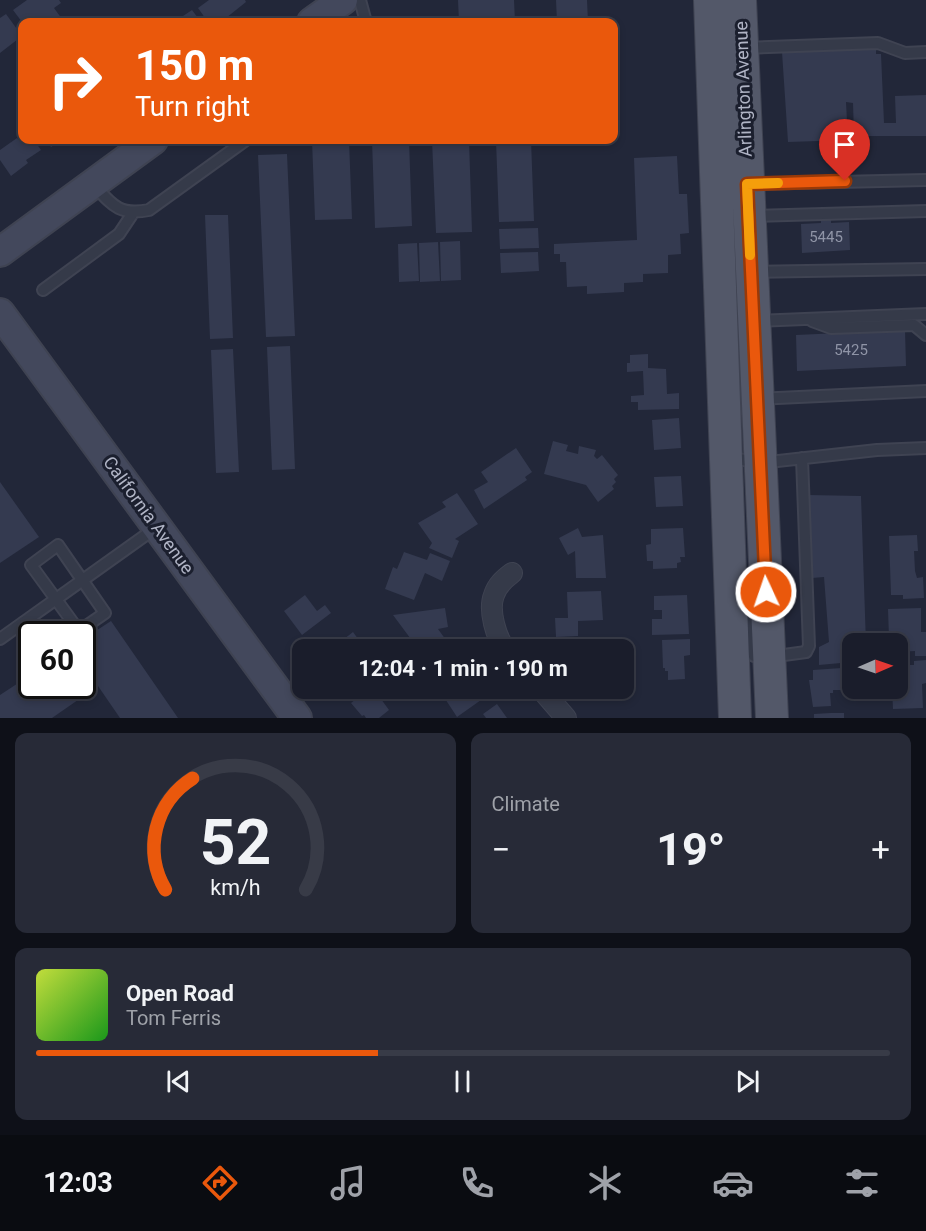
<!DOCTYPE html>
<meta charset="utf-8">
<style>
body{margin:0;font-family:Roboto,sans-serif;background:#272a37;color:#f1f3f6;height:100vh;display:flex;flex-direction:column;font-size:22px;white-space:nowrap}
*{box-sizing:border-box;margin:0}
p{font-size:20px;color:#9fa2a9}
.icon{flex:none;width:33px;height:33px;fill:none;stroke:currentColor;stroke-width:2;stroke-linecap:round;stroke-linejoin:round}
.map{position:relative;height:718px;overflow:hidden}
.sheet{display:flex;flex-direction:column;gap:15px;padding:15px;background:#0e1018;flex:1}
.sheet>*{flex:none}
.top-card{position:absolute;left:18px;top:18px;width:600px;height:126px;border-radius:12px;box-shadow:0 3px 9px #0003,0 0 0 2px #383b47;background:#ea580c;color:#fff;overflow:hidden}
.needle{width:39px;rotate:88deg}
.buttons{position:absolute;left:842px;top:633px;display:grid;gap:12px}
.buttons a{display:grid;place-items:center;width:66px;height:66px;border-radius:12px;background:#1a1d2b;box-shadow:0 3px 9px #0003,0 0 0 2px #383b47;font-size:30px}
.speed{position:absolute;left:18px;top:621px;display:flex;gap:12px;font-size:30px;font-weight:700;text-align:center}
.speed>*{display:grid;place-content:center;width:78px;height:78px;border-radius:50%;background:#1a1d2b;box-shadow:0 3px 9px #0003,0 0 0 2px #383b47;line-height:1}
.speed .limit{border:3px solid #111;border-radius:9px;background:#fff;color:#111}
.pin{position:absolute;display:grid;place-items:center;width:51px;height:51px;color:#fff;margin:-62px -26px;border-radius:50% 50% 50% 0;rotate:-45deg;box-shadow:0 0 6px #0007}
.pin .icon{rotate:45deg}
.me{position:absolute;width:66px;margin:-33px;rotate:357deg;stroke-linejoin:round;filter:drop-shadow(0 0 4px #0008)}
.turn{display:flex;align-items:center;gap:21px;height:126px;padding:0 18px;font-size:27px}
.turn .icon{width:78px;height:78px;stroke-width:2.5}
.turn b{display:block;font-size:42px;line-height:51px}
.big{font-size:45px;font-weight:700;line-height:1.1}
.sheet .widget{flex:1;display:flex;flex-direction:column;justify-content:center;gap:9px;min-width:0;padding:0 21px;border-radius:12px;background:#272a37}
.sheet .dial{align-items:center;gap:0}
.dial svg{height:156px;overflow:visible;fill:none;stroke:#383b47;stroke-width:7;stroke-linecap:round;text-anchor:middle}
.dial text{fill:#f1f3f6;stroke:none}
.song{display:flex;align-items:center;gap:18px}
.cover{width:72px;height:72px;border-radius:9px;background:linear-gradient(135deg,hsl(70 70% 55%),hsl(120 70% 35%))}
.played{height:6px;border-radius:3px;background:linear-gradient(90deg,#ea580c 40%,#383b47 40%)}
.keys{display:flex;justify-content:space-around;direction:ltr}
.heat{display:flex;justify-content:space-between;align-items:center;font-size:33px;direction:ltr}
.sheet .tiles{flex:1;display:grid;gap:15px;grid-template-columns:1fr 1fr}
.widget:last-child{grid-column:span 2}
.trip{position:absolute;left:292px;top:639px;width:342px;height:60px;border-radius:12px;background:#1a1d2b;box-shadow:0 3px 9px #0003,0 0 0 2px #383b47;font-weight:700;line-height:60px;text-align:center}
.tab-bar{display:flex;height:96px;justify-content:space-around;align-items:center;background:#0a0c11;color:#9fa2a9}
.tab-bar .icon{width:42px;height:42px}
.tab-bar .current{color:#ea580c}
.tab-bar b{font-size:27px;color:#f1f3f6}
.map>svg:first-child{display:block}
.building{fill:#343a50}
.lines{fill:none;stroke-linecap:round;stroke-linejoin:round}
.lane-casing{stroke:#3f4352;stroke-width:14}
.street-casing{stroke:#3f4352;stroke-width:22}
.secondary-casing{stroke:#3f4352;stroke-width:32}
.primary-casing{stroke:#3f4352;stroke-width:34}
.lane{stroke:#353a49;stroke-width:10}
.street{stroke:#353a49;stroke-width:20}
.secondary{stroke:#43485c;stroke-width:28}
.primary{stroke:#535869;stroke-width:32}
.route-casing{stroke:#983908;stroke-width:15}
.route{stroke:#ea580c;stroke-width:10}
.slow{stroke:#f59e0b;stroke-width:10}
.labels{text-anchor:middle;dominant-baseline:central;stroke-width:6;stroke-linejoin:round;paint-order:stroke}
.number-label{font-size:15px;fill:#8f94a6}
.street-label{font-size:18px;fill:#b0b4c5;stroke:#1b1f2e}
</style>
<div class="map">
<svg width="926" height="718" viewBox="0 0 926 718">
<rect width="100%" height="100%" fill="#222739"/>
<path class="building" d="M27,0H59L61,3L54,8L62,19L57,22H48L42,17L36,22L34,19L29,22H22L13,10Z
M209,0H245L246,2L221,22H208L198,8Z
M458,0H514L515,22H459Z
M556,0H587L588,22H557Z
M192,10L201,22H174Z
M6,14L22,36L0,53V18Z
M876,49V54H881L884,123H896L895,96L926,95V136H854L853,103L846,102L848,140L788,142L782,52Z
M17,138L21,142L24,140H34L41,150L26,160L28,163L11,176L0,160V150Z
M46,140H62L51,147Z
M312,140H349L352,219L315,220Z
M372,140H409L412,226L375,228Z
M432,140H469L472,232L436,233Z
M496,140H531L534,221L499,222Z
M287,154L295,336L266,337L258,155Z
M677,156L679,194H687L689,233L680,234L681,254L668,255V273L643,274V282L624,283V292L587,294V286L567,287L566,262H560V254H554V244L637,240L634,158Z
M205,215H228L233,338L210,339Z
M831,218V223L849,222L850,250L802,253L801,224L821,223V219Z
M538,228L539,248L500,249L499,229Z
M460,241L461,280L441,281L440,242Z
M438,242L440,281L420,282L419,243Z
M417,243L419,281L399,282L398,244Z
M538,252L539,271L501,273L500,253Z
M905,330L906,366L797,371L796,335Z
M290,346L295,469L272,470L267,347Z
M233,349L239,472L216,473L211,350Z
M648,354V368L666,369L667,394L679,393V409L638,410V402H631V396L644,395L643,371L627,372V363H630V355Z
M679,418L681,448L654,450L652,420Z
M553,441L568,445L566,451L578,454L579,446L596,450L594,456L597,459L602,455L618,475L614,479L616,482L612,486L614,489L598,502L586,485L544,474Z
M516,448L532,472L525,477L527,480L484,509L474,490L488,482L481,472Z
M681,476L683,506L656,507L654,477Z
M0,482L39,537L0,563Z
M457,493L478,524L455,539L459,541L452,558L429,548L432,543L418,523L446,507L442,502Z
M808,495L861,496L866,644H852V662L819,665V647L829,642L824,577L812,578Z
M578,528L582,537L603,535L606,578H576L575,551L568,555L559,538Z
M683,528L685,557H680L681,562L677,563V568L653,569V561H647L646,545L651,544V529Z
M917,535L918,551H914L915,571L917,578L923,577L924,598L903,599V595H891L889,536Z
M404,552L427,560L430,553L450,561L442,581L425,573L414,600L385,589L393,567L397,569Z
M601,591L603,620L578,621V636L556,637L555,618H568L567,592Z
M305,595L317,611L325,605L331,613L302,635L284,611Z
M687,595L689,634L652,635V619H662V610H654V596Z
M445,608L448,627L438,629L451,647L447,650H419L393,615Z
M921,608V632H926V656H915V651L897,652V644H887V638H889L888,609Z
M111,621L178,718H120L98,686L52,718H0V695L32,674V686H82V640Z
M353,632L364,647L360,650H330Z
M690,639V655L684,656L685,679L668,680V671H665V668H663L662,640Z
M926,660V683L922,684L923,708L893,709L892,688H897V665H914V661Z
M842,668L843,690H833V693H830L831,706L813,707L809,680H813V670Z
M370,688H373L389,710L379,718H366L364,715L362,716L351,703Z
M438,688H473L481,700L457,717Z
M497,704L507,718H486L483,714Z
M831,713H844V718H814V714Z"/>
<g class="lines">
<g class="lane-casing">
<path id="lane" d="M360,0L366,22
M745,48L878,43L905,53L926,52
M93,184C112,205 119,216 149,210L246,140
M751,184L926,180
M752,216L926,211
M754,272L926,269
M43,290L119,234L133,213
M755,321L926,314
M812,321L831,328L914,325L926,335
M759,399L926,391
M728,457L759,463L877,450L926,448
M58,545L105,613L79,631L31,565Z
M744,586L749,614L750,644L754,656L769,657L806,652L809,646L802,458
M0,639L157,527"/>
</g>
<g class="street-casing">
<path id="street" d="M506,650C496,638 488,610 494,595C497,585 504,579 512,573
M540,688L566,718"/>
</g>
<g class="secondary-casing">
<path id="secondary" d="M312,22L343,0
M0,252L153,140
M0,313L297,718"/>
</g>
<g class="primary-casing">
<path id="primary" d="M710,0L735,718
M740,0L772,718"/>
</g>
<use href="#lane" class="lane"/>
<use href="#street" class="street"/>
<use href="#secondary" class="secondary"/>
<use href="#primary" class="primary"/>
</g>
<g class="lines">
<g class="route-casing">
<path id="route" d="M766,592L747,184L845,181"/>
</g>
<use href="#route" class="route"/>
<path class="slow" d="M750,255L747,184L778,183"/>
</g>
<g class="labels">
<g class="number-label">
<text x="826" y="237">5445</text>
<text x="851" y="350">5425</text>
</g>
<g class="street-label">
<text transform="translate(743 89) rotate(-92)">Arlington Avenue</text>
<text transform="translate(149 515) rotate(54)">California Avenue</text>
</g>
</g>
</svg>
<div class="buttons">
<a><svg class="needle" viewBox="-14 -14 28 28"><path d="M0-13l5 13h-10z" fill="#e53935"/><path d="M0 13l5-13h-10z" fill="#9fa2a9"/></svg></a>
</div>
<div class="speed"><div class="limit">60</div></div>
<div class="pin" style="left:845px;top:181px;background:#d93025"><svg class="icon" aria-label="arrive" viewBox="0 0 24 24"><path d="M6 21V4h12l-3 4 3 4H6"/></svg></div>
<svg class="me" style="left:766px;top:592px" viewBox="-20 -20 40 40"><circle r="17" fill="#ea580c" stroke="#fff" stroke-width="3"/><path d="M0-11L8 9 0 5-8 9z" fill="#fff"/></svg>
<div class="trip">12:04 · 1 min · 190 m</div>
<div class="top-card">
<div class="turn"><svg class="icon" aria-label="right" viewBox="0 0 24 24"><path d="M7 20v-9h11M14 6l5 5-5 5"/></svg><div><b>150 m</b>Turn right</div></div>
</div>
</div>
<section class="sheet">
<div class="tiles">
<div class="widget dial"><svg viewBox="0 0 100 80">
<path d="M14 69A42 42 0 1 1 86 69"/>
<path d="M14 69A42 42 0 0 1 28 12" stroke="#ea580c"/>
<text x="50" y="56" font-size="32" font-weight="700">52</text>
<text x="50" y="72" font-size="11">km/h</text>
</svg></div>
<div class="widget"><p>Climate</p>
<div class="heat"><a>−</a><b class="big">19°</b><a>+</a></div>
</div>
<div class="widget">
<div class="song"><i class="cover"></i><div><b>Open Road</b><p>Tom Ferris</p></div></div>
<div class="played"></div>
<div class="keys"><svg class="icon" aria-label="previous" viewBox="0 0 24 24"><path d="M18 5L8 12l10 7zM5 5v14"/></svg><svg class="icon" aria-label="pause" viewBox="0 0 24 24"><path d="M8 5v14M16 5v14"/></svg><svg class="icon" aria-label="next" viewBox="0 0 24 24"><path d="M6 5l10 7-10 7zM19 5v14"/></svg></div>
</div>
</div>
</section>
<nav class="tab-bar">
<b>12:03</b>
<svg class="icon current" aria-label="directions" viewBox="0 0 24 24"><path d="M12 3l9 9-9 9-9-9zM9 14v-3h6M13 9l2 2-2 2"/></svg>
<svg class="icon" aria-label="music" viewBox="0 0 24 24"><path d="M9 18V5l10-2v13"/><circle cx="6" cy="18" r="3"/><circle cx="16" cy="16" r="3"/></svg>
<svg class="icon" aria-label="phone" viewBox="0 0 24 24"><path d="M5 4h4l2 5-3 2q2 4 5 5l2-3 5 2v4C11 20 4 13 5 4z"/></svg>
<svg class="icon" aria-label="climate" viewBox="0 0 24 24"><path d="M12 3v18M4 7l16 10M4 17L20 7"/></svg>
<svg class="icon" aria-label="car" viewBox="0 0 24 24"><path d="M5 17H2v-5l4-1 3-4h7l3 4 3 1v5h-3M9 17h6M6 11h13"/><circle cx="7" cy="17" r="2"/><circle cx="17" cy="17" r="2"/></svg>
<svg class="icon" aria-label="filters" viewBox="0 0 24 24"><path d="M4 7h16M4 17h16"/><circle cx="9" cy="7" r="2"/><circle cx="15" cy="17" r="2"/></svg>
</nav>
